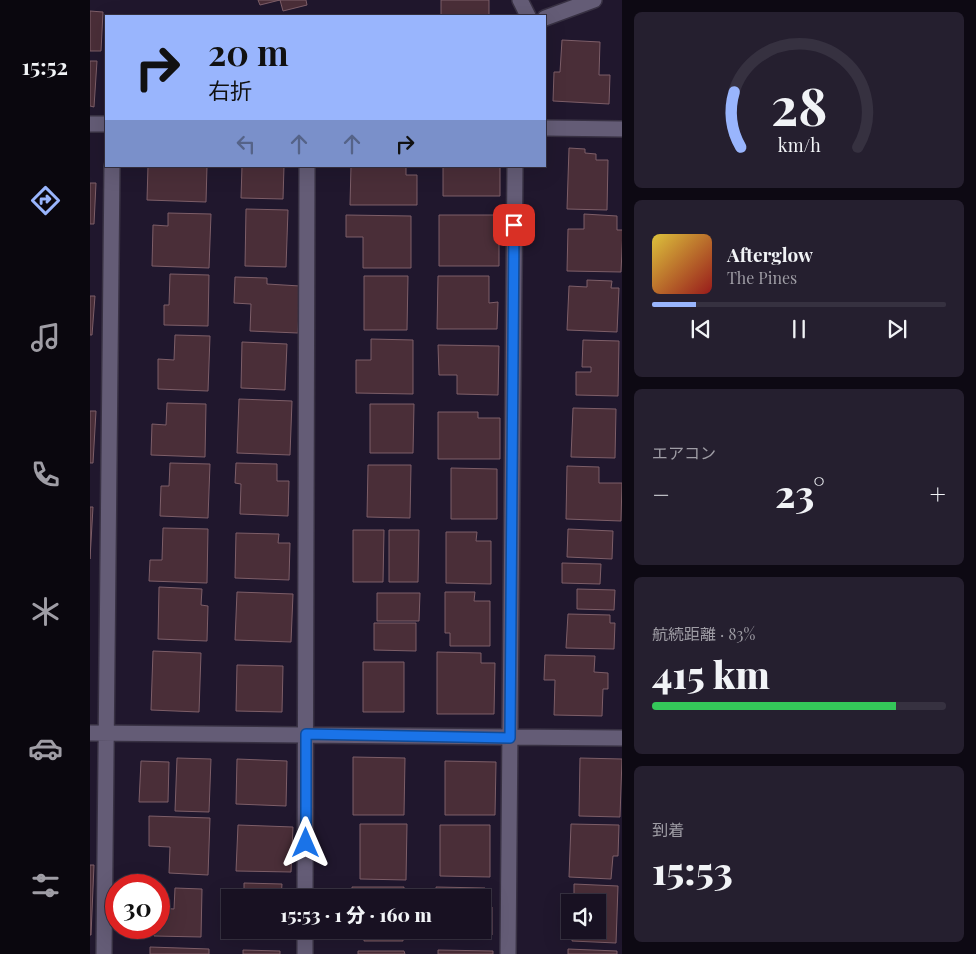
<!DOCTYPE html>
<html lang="ja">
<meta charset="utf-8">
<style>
body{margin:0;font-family:"Playfair Display","Noto Sans JP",serif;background:#251f2f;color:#f1f3f6;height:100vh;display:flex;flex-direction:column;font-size:19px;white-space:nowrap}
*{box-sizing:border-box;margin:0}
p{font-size:16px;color:#9f9da5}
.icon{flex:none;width:28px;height:28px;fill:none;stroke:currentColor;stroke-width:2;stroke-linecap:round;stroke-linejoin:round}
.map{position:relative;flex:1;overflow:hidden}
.drawer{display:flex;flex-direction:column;gap:12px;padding:12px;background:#0d0913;width:354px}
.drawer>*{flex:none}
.top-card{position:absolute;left:15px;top:15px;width:441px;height:152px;border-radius:0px;box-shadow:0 5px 20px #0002,0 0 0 1px #363140;background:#99b5fd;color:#111;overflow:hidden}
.buttons{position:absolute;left:471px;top:894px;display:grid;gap:10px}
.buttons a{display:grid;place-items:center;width:45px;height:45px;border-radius:0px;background:#181122;box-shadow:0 5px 20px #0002,0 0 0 1px #363140;font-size:25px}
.speed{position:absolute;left:15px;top:874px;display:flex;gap:10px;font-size:25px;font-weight:700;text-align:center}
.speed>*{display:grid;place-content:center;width:65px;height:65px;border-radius:50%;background:#181122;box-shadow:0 5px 20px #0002,0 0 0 1px #363140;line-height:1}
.speed .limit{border:8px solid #d22;background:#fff;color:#111}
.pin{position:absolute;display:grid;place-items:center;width:42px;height:42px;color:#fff;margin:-21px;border-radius:10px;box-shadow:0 2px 8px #0006}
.me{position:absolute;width:55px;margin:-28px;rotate:0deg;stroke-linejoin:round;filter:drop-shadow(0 0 4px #0008)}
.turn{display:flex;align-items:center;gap:18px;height:105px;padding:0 20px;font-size:22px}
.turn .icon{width:65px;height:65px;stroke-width:2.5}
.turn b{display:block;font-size:35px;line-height:42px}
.lanes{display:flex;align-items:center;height:48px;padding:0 20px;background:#0003;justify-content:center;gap:25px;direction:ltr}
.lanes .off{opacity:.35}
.big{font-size:38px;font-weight:800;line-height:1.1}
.drawer .card{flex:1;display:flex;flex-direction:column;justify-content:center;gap:8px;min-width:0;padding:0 18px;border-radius:8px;background:#251f2f}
.drawer .dial{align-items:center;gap:0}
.dial svg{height:130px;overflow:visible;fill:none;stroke:#363140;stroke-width:7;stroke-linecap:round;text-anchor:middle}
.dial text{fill:#f1f3f6;stroke:none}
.song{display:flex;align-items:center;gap:15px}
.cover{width:60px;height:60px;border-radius:8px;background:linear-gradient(135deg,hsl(50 70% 55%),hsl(0 70% 35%))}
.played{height:5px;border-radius:2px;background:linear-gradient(90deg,#99b5fd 15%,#363140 15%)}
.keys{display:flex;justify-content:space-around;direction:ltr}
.heat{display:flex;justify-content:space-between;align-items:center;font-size:28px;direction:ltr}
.charge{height:8px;border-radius:4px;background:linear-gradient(90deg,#34c759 83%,#363140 0)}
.trip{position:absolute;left:131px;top:889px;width:270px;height:50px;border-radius:0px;background:#181122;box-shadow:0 5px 20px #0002,0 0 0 1px #363140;font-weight:800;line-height:50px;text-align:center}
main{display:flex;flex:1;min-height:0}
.dock{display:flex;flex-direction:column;width:90px;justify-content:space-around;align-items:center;background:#0a070e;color:#9f9da5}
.dock .icon{width:35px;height:35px}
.dock .current{color:#99b5fd}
.dock b{font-size:22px;color:#f1f3f6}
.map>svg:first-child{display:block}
.building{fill:#4a2e38;stroke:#7d5e68}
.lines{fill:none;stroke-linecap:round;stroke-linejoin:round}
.minor-casing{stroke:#383143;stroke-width:18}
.minor{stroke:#645c76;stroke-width:15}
.route-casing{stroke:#114b97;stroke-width:12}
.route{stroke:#1a73e8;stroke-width:9}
</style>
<main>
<nav class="dock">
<b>15:52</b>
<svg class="icon current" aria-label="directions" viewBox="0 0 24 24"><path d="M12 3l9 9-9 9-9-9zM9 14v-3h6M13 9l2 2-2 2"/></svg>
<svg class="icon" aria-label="music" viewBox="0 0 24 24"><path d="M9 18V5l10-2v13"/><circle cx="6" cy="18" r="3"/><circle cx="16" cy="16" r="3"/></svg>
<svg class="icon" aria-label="phone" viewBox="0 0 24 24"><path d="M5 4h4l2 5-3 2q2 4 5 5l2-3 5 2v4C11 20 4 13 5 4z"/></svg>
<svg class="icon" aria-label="climate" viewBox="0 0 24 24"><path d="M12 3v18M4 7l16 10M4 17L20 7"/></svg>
<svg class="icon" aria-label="car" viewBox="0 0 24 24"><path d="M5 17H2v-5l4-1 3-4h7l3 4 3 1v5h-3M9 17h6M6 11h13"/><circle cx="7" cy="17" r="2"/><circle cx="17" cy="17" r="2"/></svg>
<svg class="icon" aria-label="filters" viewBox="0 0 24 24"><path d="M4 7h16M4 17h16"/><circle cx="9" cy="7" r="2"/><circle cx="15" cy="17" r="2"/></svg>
</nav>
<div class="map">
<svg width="533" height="954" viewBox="0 0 533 954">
<rect width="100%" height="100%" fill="#20172d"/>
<path class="building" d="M168,0H216L217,5L193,11L190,0L170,5Z
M351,0H399V16H351Z
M0,11L13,12L11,51H0Z
M472,40L510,42L509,75H520L519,104L463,101L464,72H470Z
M0,61H7L4,107L0,106Z
M479,148L495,149V153L506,154V160H518L517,210L477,209Z
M58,166H117L116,202L57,200Z
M152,166H194L193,199L151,198Z
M261,166H316V175H327V205H260Z
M353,166H410V196H353Z
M0,183H6L4,224H0Z
M156,209L198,210L196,267L155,266Z
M78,213L121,214L119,268L62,266L63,225L78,226Z
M494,214L527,216V230H533L531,272L477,271L478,229H494Z
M256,215L321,216V268H273V237H256Z
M349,215H409V266H349Z
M80,274L119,275L118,326L74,325V305H79Z
M274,276H318L317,330H274Z
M348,276H399V303L408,302L407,329H347Z
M145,277L177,278V284L210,286L208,333L160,331L161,304L144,303Z
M497,280L522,281L521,288H529L527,332L477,330L479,286L497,287Z
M0,296H5L2,335H0Z
M85,335L120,336L118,391L68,389V359L84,360Z
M281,339L323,340V394L266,393V360H281Z
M493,340L529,341L528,396L486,395V372H501V367H492Z
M152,342L197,344L195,390L151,388Z
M348,345L409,346L408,395L367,394V375H349Z
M149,399L202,401L200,455L147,453Z
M77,403L116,404L115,457L61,455L62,424L76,425Z
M280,404H324L323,453H280Z
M483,408L526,409L525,458L481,457Z
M0,411H6L3,463H0Z
M348,412H388V418H410V459H348Z
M80,463L120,464L118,518L70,516L71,486H79Z
M146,463L187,464V481H199L198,516L150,514L151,484L145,483Z
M278,465H321L320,518L277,517Z
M477,466L509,467V483H532L531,521L476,519Z
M361,468L407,469V519H361Z
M0,507H3L0,559Z
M73,528L118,529L117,583L59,581L60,560H72Z
M478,529L523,531L522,559L477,557Z
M263,530H294L293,582H263Z
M299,530H329L328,582H299Z
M356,532H387L386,541H401V584L356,583Z
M146,533L189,534L188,543H200L199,580L145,578Z
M472,563L511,564L510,584L472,583Z
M69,587L112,589L111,605L118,606L117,641L68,639Z
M487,589L525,590L524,610L487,609Z
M147,592L203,594L201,642L145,640Z
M355,592H385L384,601H400V646H360V633H355Z
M287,593H330L329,621H287Z
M478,614L520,615V623H525L524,649L476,648Z
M284,623H326V651L284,650Z
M63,651L111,653L109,712L61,710Z
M347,652L391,653V663H405L404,714H347Z
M455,655L505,656L504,672L518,673V689H513L512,716L464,715L465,680H454Z
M273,662H314V712H273Z
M147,665L193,666L192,712L146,711Z
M263,757L315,758L314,815H263Z
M87,758L121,759L119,812L85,811Z
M490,758L532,759L530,817L489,816Z
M147,759L197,761L196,806L146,804Z
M51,761L79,762L78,802H49Z
M355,761L406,762L405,815H355Z
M59,816L120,818L118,875L79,873L80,847L59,846Z
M270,824H317L316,880L270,879Z
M481,824L529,825L528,856H523L521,879L479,877Z
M148,825L203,827L201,872L146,871Z
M350,825H400V877L350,876Z
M0,865H4L1,935H0Z
M154,883L192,884L191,898H154Z
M484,884L528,886L526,943L482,941L483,930H508V902H484Z
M262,887H314V898H262Z
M346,887L395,888V907H402V935H346V930H392V898H347Z
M85,888L112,889L111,937L64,936V928H69V908L84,909Z
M261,930H313V941H274V932H261Z
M60,947L119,949V954H60Z
M478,949L527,951V954H478Z
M153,950L190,951V954H153Z
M348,950L403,951V954H348Z
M268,951H314L315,954H268Z"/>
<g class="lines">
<g class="minor-casing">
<path id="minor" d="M430,0L438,16
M455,18L504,0
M0,124H16
M455,128L533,129
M0,733L533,738
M215,898L217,166
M14,954L22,166
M215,954V930
M418,954L425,166"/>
</g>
<use href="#minor" class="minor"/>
</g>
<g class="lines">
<g class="route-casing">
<path id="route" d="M216,843V734L420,738L424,225"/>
</g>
<use href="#route" class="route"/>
</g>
</svg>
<div class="buttons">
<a><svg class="icon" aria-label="sound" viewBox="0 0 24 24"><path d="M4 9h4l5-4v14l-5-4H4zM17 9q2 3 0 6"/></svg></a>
</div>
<div class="speed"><div class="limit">30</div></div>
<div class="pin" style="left:424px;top:225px;background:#d93025"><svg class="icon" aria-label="arrive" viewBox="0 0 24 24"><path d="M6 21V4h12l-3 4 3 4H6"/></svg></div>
<svg class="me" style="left:216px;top:843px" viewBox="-20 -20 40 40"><path d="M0-17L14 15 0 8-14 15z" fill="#1a73e8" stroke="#fff" stroke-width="4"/></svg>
<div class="trip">15:53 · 1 分 · 160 m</div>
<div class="top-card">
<div class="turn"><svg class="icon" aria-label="right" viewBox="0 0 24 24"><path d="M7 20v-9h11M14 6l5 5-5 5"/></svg><div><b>20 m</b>右折</div></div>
<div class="lanes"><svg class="icon off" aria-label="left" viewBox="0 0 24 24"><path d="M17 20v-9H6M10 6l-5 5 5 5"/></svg><svg class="icon off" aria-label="ahead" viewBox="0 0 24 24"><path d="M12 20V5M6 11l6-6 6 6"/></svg><svg class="icon off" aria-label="ahead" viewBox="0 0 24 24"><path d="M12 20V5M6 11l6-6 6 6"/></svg><svg class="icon" aria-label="right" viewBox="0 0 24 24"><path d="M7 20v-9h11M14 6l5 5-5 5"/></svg></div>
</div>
</div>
<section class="drawer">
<div class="card dial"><svg viewBox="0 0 100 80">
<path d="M14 69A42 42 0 1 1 86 69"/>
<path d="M14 69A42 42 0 0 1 10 35" stroke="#99b5fd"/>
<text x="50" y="56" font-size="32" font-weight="700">28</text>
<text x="50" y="72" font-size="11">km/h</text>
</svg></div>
<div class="card">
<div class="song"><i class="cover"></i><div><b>Afterglow</b><p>The Pines</p></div></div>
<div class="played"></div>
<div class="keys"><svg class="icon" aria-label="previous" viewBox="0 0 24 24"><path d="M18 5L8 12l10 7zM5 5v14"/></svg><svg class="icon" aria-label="pause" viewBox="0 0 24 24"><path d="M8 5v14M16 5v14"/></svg><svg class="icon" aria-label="next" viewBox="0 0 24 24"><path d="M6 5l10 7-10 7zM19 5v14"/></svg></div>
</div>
<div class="card"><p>エアコン</p>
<div class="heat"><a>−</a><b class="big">23°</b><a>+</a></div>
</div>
<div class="card"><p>航続距離 · 83%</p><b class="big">415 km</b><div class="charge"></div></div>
<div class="card"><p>到着</p><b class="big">15:53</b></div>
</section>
</main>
